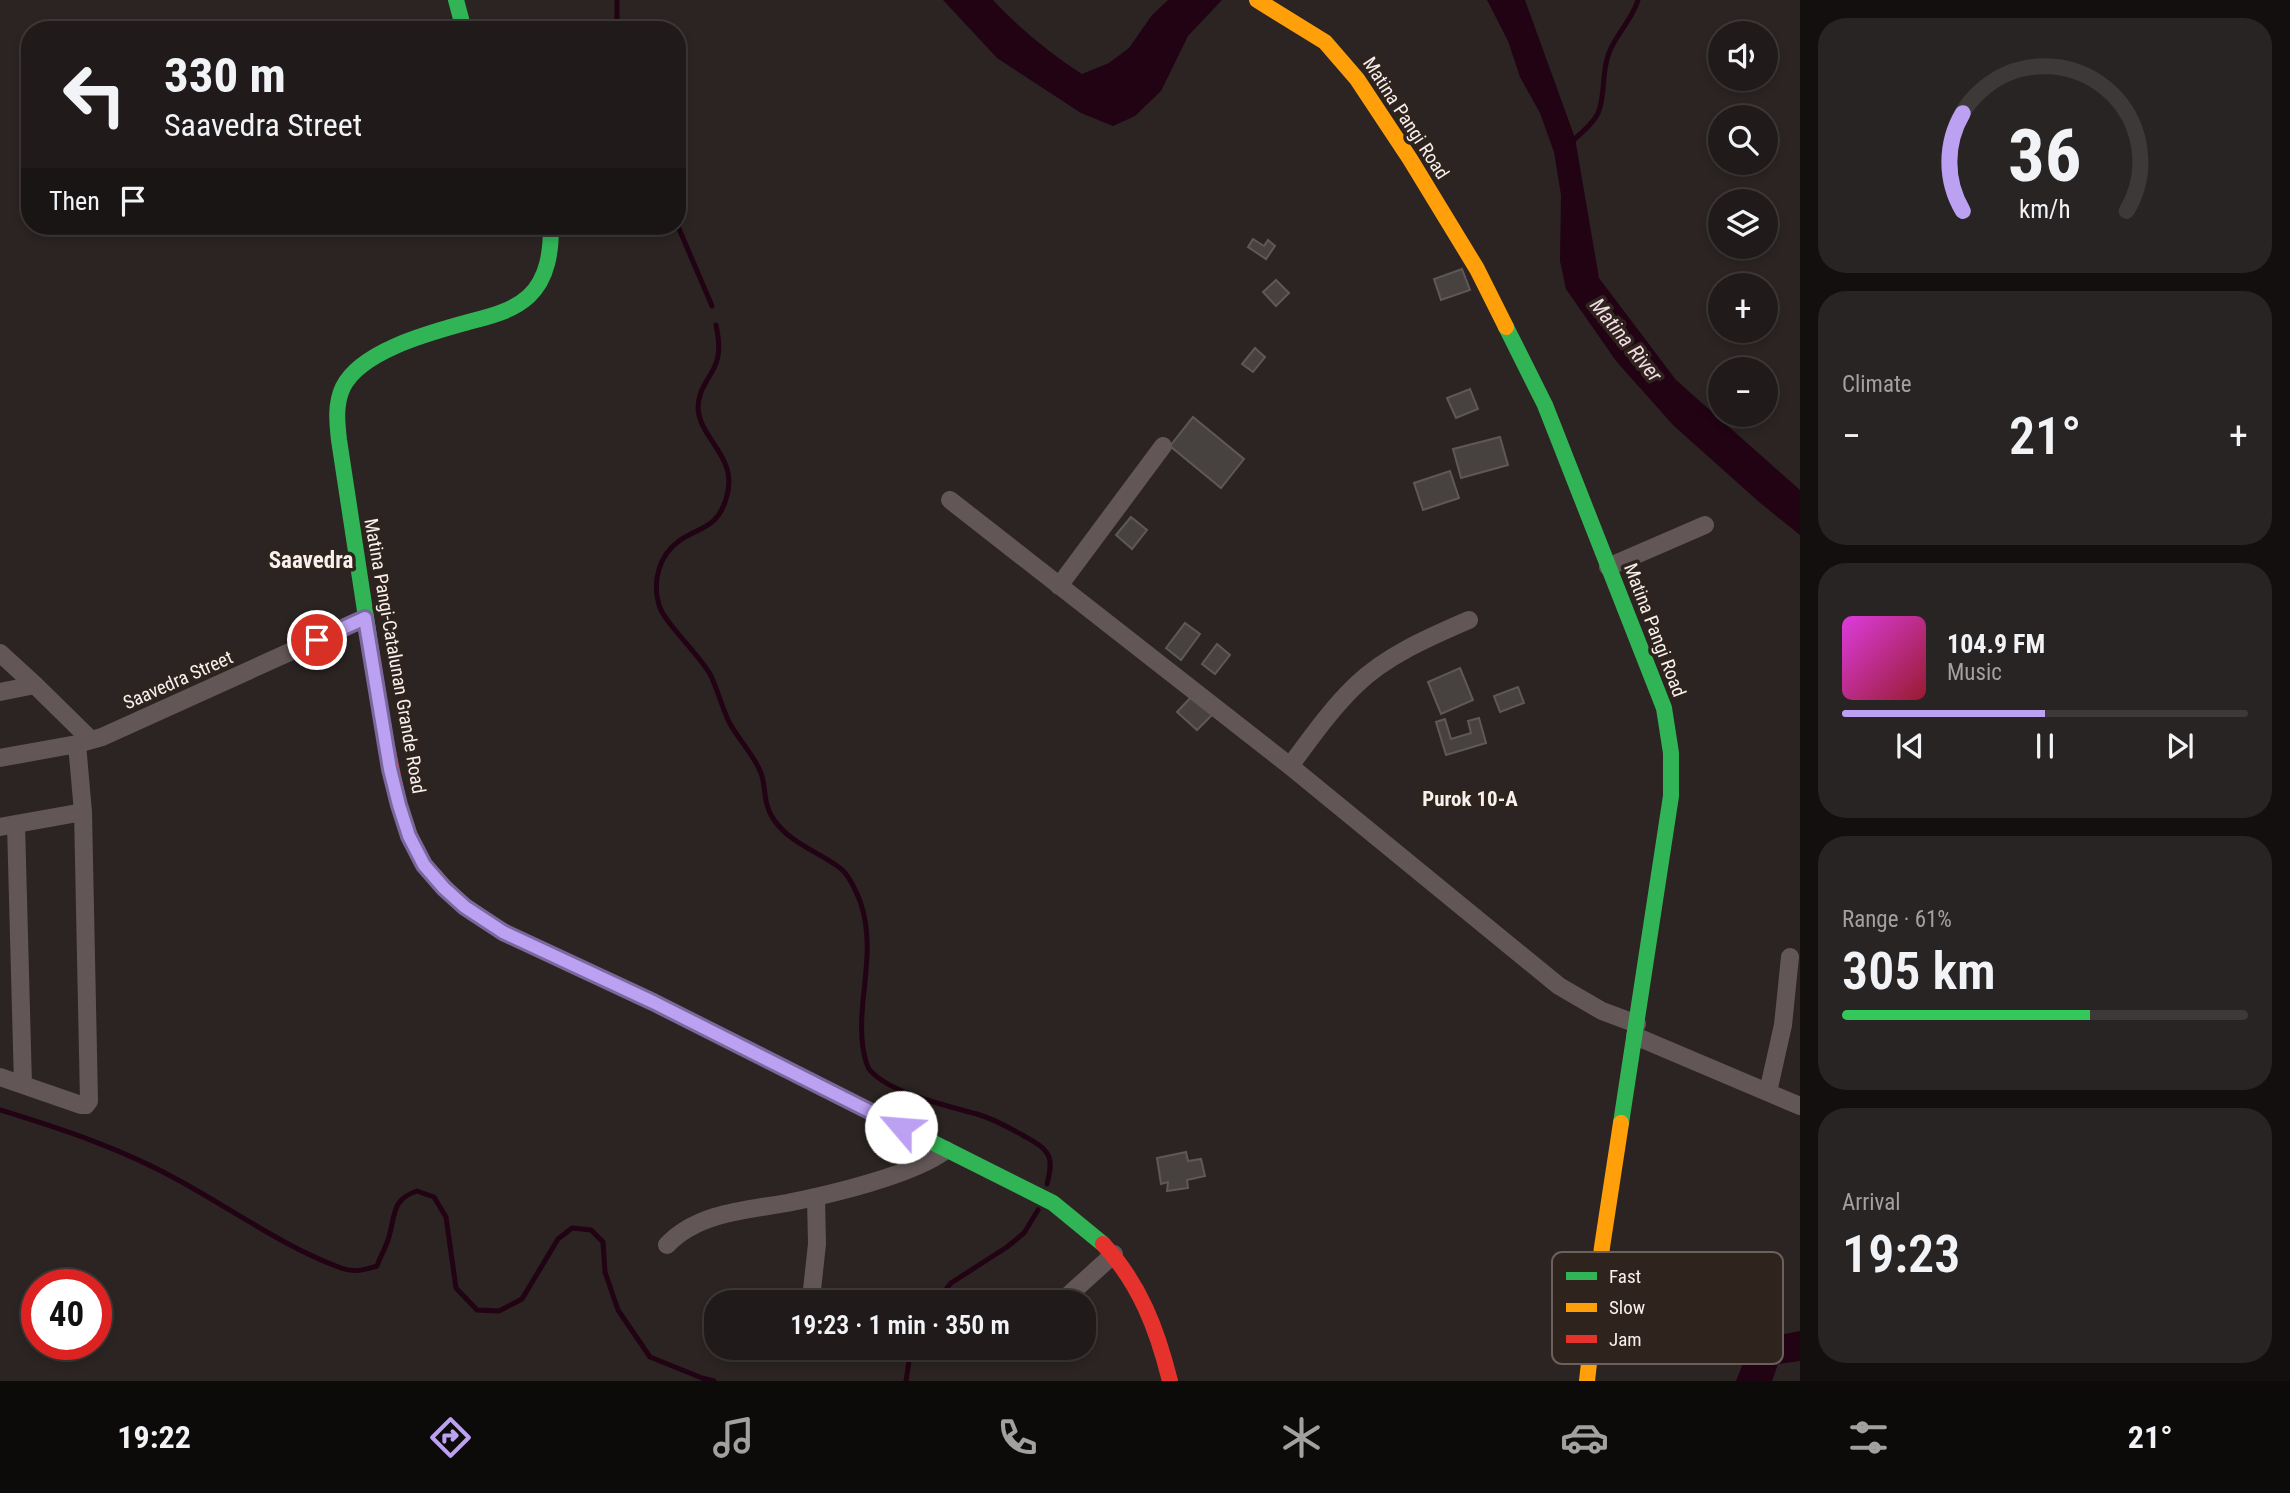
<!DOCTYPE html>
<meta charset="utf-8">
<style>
body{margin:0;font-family:"Roboto Condensed",sans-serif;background:#282423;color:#f1f3f6;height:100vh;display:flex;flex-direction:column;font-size:26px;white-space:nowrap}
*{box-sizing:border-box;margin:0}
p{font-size:23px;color:#a2a1a2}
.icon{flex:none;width:38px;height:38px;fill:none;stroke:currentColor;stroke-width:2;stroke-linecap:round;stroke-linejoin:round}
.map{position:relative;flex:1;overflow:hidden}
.sheet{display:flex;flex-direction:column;gap:18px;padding:18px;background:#120f0e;width:490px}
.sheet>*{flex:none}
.top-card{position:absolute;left:21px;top:21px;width:665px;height:214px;border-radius:28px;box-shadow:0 4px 10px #0003,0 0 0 2px #3d3939;background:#201b1a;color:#f1f3f6;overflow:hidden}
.buttons{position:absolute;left:1708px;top:21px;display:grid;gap:14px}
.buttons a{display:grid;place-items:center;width:70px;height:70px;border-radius:50%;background:#201b1a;box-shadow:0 4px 10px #0003,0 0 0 2px #3d3939;font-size:35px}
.speed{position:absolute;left:21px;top:1269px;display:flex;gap:14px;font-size:35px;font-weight:700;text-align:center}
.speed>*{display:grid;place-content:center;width:91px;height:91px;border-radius:50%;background:#201b1a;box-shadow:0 4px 10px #0003,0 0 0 2px #3d3939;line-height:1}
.speed .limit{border:10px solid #d22;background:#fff;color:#111}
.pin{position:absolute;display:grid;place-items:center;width:60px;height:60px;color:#fff;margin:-30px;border:4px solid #fff;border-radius:50%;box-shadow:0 2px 7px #0007}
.me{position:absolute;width:77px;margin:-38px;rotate:297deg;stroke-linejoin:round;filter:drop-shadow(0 0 5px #0008)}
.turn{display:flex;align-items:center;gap:24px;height:147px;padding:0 28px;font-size:32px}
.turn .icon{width:91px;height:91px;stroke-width:2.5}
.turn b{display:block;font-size:49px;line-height:60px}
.then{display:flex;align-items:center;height:66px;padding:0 28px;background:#0003;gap:14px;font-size:26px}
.big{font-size:52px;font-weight:600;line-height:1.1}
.sheet .card{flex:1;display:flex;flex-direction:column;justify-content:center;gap:10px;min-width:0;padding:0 24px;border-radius:28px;background:#282423}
.sheet .dial{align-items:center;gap:0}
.dial svg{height:182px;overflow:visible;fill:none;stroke:#3d3939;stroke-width:7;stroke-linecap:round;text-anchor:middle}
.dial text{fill:#f1f3f6;stroke:none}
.song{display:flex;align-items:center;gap:21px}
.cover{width:84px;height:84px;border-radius:10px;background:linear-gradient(135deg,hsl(300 70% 55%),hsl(350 70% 35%))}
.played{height:7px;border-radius:4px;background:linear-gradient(90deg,#bca0f2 50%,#3d3939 50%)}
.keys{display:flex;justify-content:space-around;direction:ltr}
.heat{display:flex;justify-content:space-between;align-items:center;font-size:38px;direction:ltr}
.charge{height:10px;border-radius:5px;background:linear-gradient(90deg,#34c759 61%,#3d3939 0)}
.trip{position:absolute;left:704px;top:1290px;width:392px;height:70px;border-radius:28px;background:#201b1a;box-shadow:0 4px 10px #0003,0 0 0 2px #3d3939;font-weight:600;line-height:70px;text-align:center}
.menu{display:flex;height:112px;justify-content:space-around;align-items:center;background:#0d0b0a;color:#a2a1a2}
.menu .icon{width:49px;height:49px}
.menu .selected{color:#bca0f2}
.menu b{font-size:32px;color:#f1f3f6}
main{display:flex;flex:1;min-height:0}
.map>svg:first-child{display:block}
.water{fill:#210313}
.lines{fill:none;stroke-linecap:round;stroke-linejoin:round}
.stream{stroke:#210313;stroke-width:5}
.building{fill:#47423f;stroke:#5e5956;stroke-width:2}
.street{stroke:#635657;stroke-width:18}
.fast{stroke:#30b455;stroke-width:16}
.slow{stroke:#ff9f0a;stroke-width:16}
.jam{stroke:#e5322d;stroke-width:16}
.route-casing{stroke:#7a689d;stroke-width:18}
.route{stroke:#bca0f2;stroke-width:12}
.labels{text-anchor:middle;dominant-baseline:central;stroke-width:7;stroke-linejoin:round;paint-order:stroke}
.street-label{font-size:19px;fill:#f8f0ed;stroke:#2f231e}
.water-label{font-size:21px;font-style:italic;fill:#f2dbe5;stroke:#2f231e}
.neighbourhood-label{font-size:21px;font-weight:bold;fill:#f8f0ed;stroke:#2f231e}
.quarter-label{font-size:23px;font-weight:bold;fill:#f8f0ed;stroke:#2f231e}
.key{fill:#2f231e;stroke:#6b605c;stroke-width:2}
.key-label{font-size:19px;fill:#f8f0ed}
</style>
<main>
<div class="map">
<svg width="1800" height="1381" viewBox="0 0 1800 1381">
<rect width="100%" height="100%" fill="#2b2422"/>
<path class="water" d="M943,0H993C1020,29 1050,53 1082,74L1109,63L1129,48L1152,15L1168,0H1222L1188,36L1161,91L1135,116L1113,126L1081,113L997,58Z
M1487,0H1525L1575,138L1599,278L1676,380L1800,490V535L1759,502L1673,425L1616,361L1566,289L1560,261L1561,195L1554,152L1540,113L1520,77L1508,41Z
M1800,1331V1361L1778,1364L1772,1381H1736L1752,1340Z"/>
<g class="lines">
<path class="stream" d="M617,30V0
M1572,142C1581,132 1593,125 1598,113C1606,95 1601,72 1609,53C1616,34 1632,20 1638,0
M677,224L712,306
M716,325C719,340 721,354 714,368C707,382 698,391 698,408C700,441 740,457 726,499C717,529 699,527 679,541C659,555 652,582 659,605C664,623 701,656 711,676C718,691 722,707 729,722C738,739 754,755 761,773C767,790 762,802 774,820C790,843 819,852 840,868C848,874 856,891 860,901C878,952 856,1000 863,1048C864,1054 866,1064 869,1069C889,1094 950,1106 980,1115C996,1120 1010,1128 1024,1136C1033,1141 1045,1147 1049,1157C1052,1166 1049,1176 1047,1184
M0,1110C62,1129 123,1149 180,1181C233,1210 284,1247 341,1268C354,1273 363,1270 377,1266C380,1257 385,1249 388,1240C396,1216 390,1200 417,1191L434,1197L446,1217L456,1288L477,1310L499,1311L522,1299L558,1239L572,1228L591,1230L603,1242L605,1272L618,1310L650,1357L702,1378L714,1381
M936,1302L951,1283L1007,1247L1024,1233L1038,1210
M906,1381L911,1348"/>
</g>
<path class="building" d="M1253,239L1264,246L1268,240L1275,246L1266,259L1248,247Z
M1462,269L1470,290L1441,300L1434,279Z
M1276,280L1289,293L1276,306L1263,292Z
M1255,348L1265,357L1253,372L1242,364Z
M1470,389L1478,409L1456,418L1447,398Z
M1193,417L1244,459L1221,488L1170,446Z
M1500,437L1508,465L1461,478L1453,449Z
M1450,471L1459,498L1423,510L1414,483Z
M1131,517L1147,530L1132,549L1116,535Z
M1185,623L1200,634L1181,660L1166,648Z
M1217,644L1230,655L1215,674L1202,664Z
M1460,668L1473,700L1441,714L1428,682Z
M1518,687L1524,703L1500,712L1494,696Z
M1193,695L1213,714L1197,730L1177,712Z
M1479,718L1486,743L1446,755L1436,722L1445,719L1451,739L1471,733L1468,721Z
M1186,1152L1188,1161L1201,1159L1205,1176L1187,1180L1188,1188L1167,1191L1168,1182L1161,1184L1157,1158Z"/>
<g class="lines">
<path class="street" d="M950,500L1290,766L1559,986L1602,1011L1637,1024
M1608,567L1705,525
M1059,586L1163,446
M0,653L35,685
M0,692L35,685L91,740
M0,758L77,744L102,737L365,618
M1290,766C1311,738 1331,709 1356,685C1387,655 1430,637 1469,620
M16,824L23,1085
M0,827L83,812
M1635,1036L1800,1106
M0,1077L81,1105H86L89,1101L83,812L77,744
M1768,1092L1783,1025L1790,957
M667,1245C697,1213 746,1210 787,1203C828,1195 914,1175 946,1150
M812,1290L817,1244L816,1198
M1061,1302L1114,1254"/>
<path class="fast" d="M456,0L464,30
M1506,327L1545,405L1664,708L1671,753V796L1621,1123
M369,637L339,440C337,422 335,404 343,387C361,351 429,333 465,323C487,317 512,312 529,296C548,278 551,251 551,226
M458,901L503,932L653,1002L1053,1203L1103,1244"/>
<path class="slow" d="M1257,0L1325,42L1357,79L1410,159L1477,269L1506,327
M1587,1381L1602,1247L1621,1123"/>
<path class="jam" d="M369,637L384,732L399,805L409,836L424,865L458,901
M1103,1244C1140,1284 1157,1329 1170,1381"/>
</g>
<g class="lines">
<g class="route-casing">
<path id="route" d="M317,640L365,618L390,769L399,805L409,836L424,865L444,888L465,907L503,932L653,1002L901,1127"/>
</g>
<use href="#route" class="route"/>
</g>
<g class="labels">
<g class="street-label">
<text transform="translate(1406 118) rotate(57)">Matina Pangi Road</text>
<text transform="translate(1655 630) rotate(69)">Matina Pangi Road</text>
<text transform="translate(395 656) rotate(80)">Matina Pangi-Catalunan Grande Road</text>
<text transform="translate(178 680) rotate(-24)">Saavedra Street</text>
</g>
<g class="water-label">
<text transform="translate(1626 340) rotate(51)">Matina River</text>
</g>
<g class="neighbourhood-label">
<text x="1470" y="799">Purok 10-A</text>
</g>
<g class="quarter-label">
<text x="311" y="560">Saavedra</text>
</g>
</g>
<rect x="1552" y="1252" width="231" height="112" rx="10" class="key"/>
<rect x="1566" y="1272" width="31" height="8" fill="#30b455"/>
<rect x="1566" y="1303" width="31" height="9" fill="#ff9f0a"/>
<rect x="1566" y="1335" width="31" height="8" fill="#e5322d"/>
<g class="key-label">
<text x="1609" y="1283">Fast</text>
<text x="1609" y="1314">Slow</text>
<text x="1609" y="1346">Jam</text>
</g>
</svg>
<div class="buttons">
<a><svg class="icon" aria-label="sound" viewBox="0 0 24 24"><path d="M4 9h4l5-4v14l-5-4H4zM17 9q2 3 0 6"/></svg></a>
<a><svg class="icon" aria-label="search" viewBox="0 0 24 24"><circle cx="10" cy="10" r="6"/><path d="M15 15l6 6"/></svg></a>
<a><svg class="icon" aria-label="layers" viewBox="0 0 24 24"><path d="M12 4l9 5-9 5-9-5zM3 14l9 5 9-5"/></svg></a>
<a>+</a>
<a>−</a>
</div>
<div class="speed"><div class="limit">40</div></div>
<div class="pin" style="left:317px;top:640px;background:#d93025"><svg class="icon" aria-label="arrive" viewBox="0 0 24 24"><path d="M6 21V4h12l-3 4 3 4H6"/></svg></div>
<svg class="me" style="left:901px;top:1127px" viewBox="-20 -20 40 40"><circle r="19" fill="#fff"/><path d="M0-13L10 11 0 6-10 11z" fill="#bca0f2"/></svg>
<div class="trip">19:23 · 1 min · 350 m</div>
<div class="top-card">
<div class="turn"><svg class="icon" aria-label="left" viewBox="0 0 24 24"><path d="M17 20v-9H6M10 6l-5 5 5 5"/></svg><div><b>330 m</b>Saavedra Street</div></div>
<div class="then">Then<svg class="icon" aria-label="arrive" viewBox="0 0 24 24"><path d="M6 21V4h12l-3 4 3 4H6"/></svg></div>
</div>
</div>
<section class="sheet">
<div class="card dial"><svg viewBox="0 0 100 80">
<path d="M14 69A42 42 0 1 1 86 69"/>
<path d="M14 69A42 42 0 0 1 14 26" stroke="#bca0f2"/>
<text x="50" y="56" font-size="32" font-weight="700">36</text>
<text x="50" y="72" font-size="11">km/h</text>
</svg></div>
<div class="card"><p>Climate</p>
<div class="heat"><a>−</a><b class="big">21°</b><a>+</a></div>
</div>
<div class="card">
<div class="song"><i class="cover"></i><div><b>104.9 FM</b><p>Music</p></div></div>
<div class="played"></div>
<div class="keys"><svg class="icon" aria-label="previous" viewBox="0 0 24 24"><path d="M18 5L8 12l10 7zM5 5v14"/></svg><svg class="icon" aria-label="pause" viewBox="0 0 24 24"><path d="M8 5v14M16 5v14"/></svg><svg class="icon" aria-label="next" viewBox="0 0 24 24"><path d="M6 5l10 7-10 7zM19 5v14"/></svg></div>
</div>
<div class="card"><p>Range · 61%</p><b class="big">305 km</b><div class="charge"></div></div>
<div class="card"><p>Arrival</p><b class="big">19:23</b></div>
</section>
</main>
<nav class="menu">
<b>19:22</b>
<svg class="icon selected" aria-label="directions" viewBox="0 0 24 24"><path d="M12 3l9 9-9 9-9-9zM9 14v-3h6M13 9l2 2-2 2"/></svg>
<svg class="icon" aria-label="music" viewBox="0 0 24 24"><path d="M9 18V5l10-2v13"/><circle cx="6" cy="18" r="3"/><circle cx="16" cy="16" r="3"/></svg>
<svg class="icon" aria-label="phone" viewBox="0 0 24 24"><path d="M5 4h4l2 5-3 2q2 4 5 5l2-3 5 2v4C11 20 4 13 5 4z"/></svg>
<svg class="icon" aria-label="climate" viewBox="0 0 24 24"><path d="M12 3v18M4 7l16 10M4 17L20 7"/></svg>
<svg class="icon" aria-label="car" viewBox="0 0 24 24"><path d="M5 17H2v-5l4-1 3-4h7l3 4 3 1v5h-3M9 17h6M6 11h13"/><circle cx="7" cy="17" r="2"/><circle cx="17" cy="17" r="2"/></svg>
<svg class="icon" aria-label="filters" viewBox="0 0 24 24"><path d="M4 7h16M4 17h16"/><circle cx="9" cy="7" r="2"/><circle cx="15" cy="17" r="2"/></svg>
<b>21°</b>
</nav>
